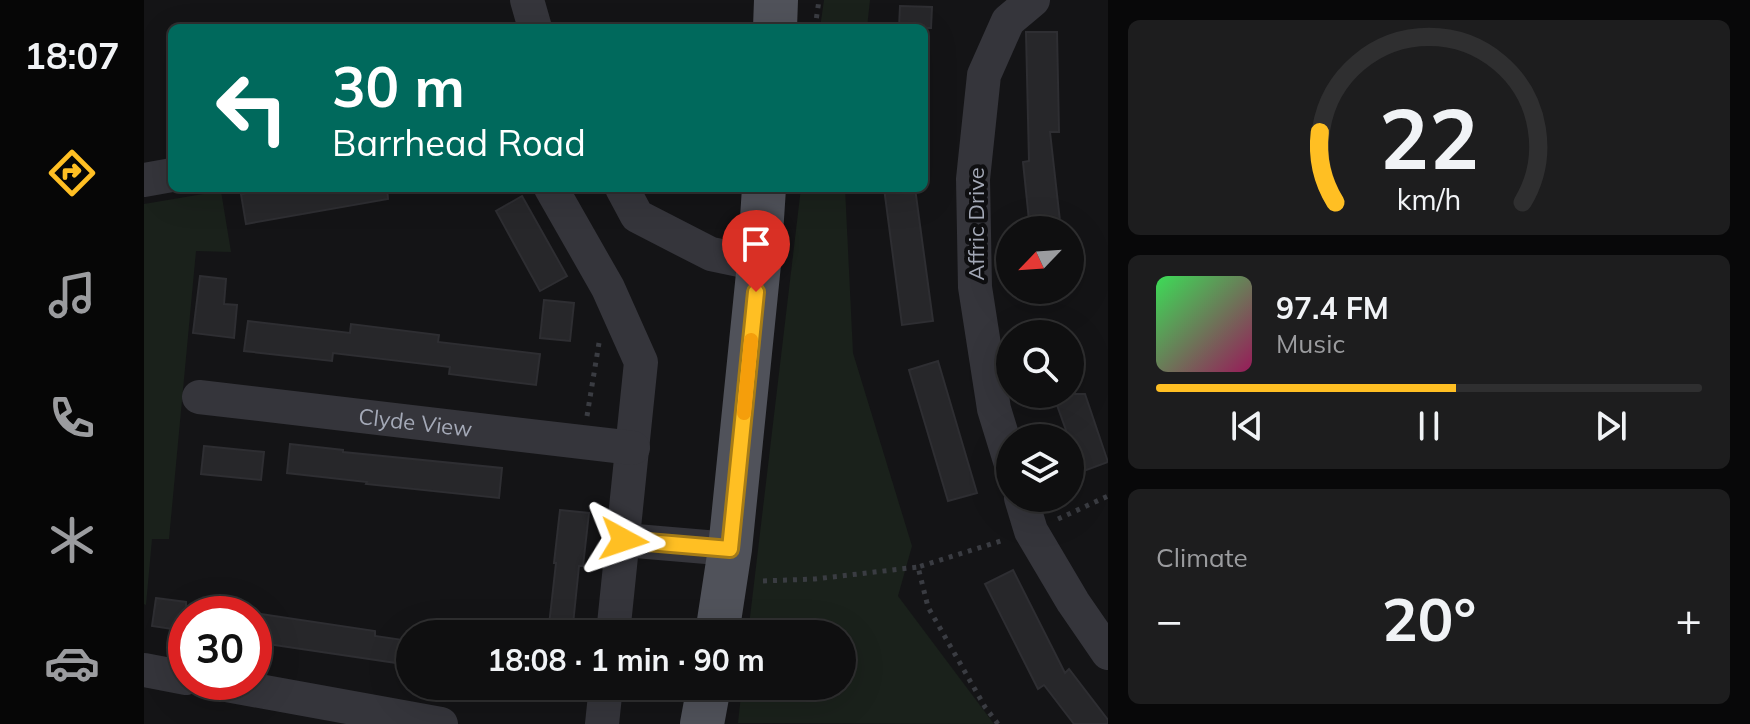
<!DOCTYPE html>
<meta charset="utf-8">
<style>
body{margin:0;font-family:Mulish,sans-serif;background:#1d1d1e;color:#f1f3f6;height:100vh;display:flex;flex-direction:column;font-size:30px;white-space:nowrap}
*{box-sizing:border-box;margin:0}
p{font-size:26px;color:#9b9c9f}
.icon{flex:none;width:44px;height:44px;fill:none;stroke:currentColor;stroke-width:2;stroke-linecap:round;stroke-linejoin:round}
.map{position:relative;flex:1;overflow:hidden}
.side{display:flex;flex-direction:column;gap:20px;padding:20px;background:#080809;width:642px}
.side>*{flex:none}
.banner{position:absolute;left:24px;top:24px;width:760px;height:168px;border-radius:12px;box-shadow:0 8px 32px #0002,0 0 0 2px #2f2f30;background:#00695c;color:#fff;overflow:hidden}
.needle{width:52px;rotate:245deg}
.buttons{position:absolute;left:852px;top:216px;display:grid;gap:16px}
.buttons a{display:grid;place-items:center;width:88px;height:88px;border-radius:50%;background:#0f0f10;box-shadow:0 8px 32px #0002,0 0 0 2px #2f2f30;font-size:40px}
.speed{position:absolute;left:24px;top:596px;display:flex;gap:16px;font-size:40px;font-weight:700;text-align:center}
.speed>*{display:grid;place-content:center;width:104px;height:104px;border-radius:50%;background:#0f0f10;box-shadow:0 8px 32px #0002,0 0 0 2px #2f2f30;line-height:1}
.speed .limit{border:12px solid #d22;background:#fff;color:#111}
.pin{position:absolute;display:grid;place-items:center;width:68px;height:68px;color:#fff;margin:-82px -34px;border-radius:50% 50% 50% 0;rotate:-45deg;box-shadow:0 0 8px #0007}
.pin .icon{rotate:45deg}
.me{position:absolute;width:88px;margin:-44px;rotate:95deg;stroke-linejoin:round;filter:drop-shadow(0 0 6px #0008)}
.turn{display:flex;align-items:center;gap:28px;height:168px;padding:0 32px;font-size:36px}
.turn .icon{width:104px;height:104px;stroke-width:2.5}
.turn b{display:block;font-size:56px;line-height:68px}
.big{font-size:60px;font-weight:700;line-height:1.1}
.side .widget{flex:1;display:flex;flex-direction:column;justify-content:center;gap:12px;min-width:0;padding:0 28px;border-radius:12px;background:#1d1d1e}
.side .dial{align-items:center;gap:0}
.dial svg{height:208px;overflow:visible;fill:none;stroke:#2f2f30;stroke-width:7;stroke-linecap:round;text-anchor:middle}
.dial text{fill:#f1f3f6;stroke:none}
.song{display:flex;align-items:center;gap:24px}
.cover{width:96px;height:96px;border-radius:12px;background:linear-gradient(135deg,hsl(130 70% 55%),hsl(330 70% 35%))}
.played{height:8px;border-radius:4px;background:linear-gradient(90deg,#ffbf23 55%,#2f2f30 55%)}
.keys{display:flex;justify-content:space-around;direction:ltr}
.heat{display:flex;justify-content:space-between;align-items:center;font-size:44px;direction:ltr}
.trip{position:absolute;left:252px;top:620px;width:460px;height:80px;border-radius:40px;background:#0f0f10;box-shadow:0 8px 32px #0002,0 0 0 2px #2f2f30;font-weight:700;line-height:80px;text-align:center}
main{display:flex;flex:1;min-height:0}
.dock{display:flex;flex-direction:column;width:144px;justify-content:space-around;align-items:center;background:#060606;color:#9b9c9f}
.dock .icon{width:56px;height:56px}
.dock .on{color:#ffbf23}
.dock b{font-size:36px;color:#f1f3f6}
.map>svg:first-child{display:block}
.green{fill:#1a211b}
.building{fill:#27272a;stroke:#2e2e32;stroke-width:2}
.lines{fill:none;stroke-linecap:round;stroke-linejoin:round}
.path{stroke:#3a3c42;stroke-width:5;stroke-dasharray:4 6;stroke-linecap:butt}
.minor{stroke:#35353b;stroke-width:34}
.major{stroke:#50525a;stroke-width:44}
.route-casing{stroke:#a67c17;stroke-width:20}
.route{stroke:#ffbf23;stroke-width:14}
.slow{stroke:#f59e0b;stroke-width:14}
.labels{text-anchor:middle;dominant-baseline:central;stroke-width:8;stroke-linejoin:round;paint-order:stroke}
.street-label{font-size:22px;fill:#a4a9b7;stroke:#0f0f11}
</style>
<main>
<nav class="dock">
<b>18:07</b>
<svg class="icon on" aria-label="directions" viewBox="0 0 24 24"><path d="M12 3l9 9-9 9-9-9zM9 14v-3h6M13 9l2 2-2 2"/></svg>
<svg class="icon" aria-label="music" viewBox="0 0 24 24"><path d="M9 18V5l10-2v13"/><circle cx="6" cy="18" r="3"/><circle cx="16" cy="16" r="3"/></svg>
<svg class="icon" aria-label="phone" viewBox="0 0 24 24"><path d="M5 4h4l2 5-3 2q2 4 5 5l2-3 5 2v4C11 20 4 13 5 4z"/></svg>
<svg class="icon" aria-label="climate" viewBox="0 0 24 24"><path d="M12 3v18M4 7l16 10M4 17L20 7"/></svg>
<svg class="icon" aria-label="car" viewBox="0 0 24 24"><path d="M5 17H2v-5l4-1 3-4h7l3 4 3 1v5h-3M9 17h6M6 11h13"/><circle cx="7" cy="17" r="2"/><circle cx="17" cy="17" r="2"/></svg>
</nav>
<div class="map">
<svg width="964" height="724" viewBox="0 0 964 724">
<rect width="100%" height="100%" fill="#141416"/>
<path class="green" d="M680,0H726L723,28H676Z
M657,188H701L709,353L768,546L754,596L850,724L594,723L598,686H698V634H604Z
M77,191L87,252L52,251L25,539H8L2,605L0,604V204Z"/>
<path class="building" d="M756,6L788,7L787,28H755Z
M882,32H913L915,132H906L917,230H886L879,162L885,161Z
M132,188H243L244,199L102,224L97,194Z
M740,188H771L789,321L758,325Z
M378,196L423,276L396,291L352,211Z
M56,276L82,279L80,304L93,305L90,338L49,333Z
M400,300L430,303L426,341L396,338Z
M104,321L206,333L207,324L295,335L294,342L396,354L392,385L305,374L306,367L189,353L188,361L100,351Z
M794,361L833,493L804,501L765,370Z
M909,394H941L964,462L937,472Z
M146,444L199,450V452L358,468L355,498L222,484L223,482L143,473Z
M60,446L120,452L117,480L57,474Z
M416,510L445,513L439,566H435L428,634H404L412,563H410Z
M869,570L921,673L925,669L964,720V724H930L900,685L894,689L841,584Z
M12,598L42,602V631L8,626Z
M110,613L231,631V636L266,641V665L110,642Z"/>
<g class="lines">
<path class="path" d="M671,28L675,0
M443,416L455,343
M914,519L964,496
M619,581L671,579L774,567
M854,724L841,707L784,607L774,567L860,540"/>
<g class="minor">
<path d="M383,0L391,28"/>
<path d="M0,180L28,175"/>
<path d="M407,188L464,288L497,362L469,634"/>
<path d="M478,188L493,216L567,254L615,264"/>
<path id="s1" d="M55,397L489,448"/>
<path d="M866,461L850,409L831,287L829,179L840,75L864,21L889,0"/>
<path d="M877,498L887,531L929,602L964,653"/>
<path d="M480,540L586,549"/>
<path d="M0,670L42,678"/>
<path d="M66,682L297,724"/>
<path d="M458,724L462,686"/>
</g>
<path class="major" d="M631,28L632,0
M573,634L586,549L615,264L620,188
M558,724L565,686"/>
</g>
<g class="lines">
<g class="route-casing">
<path id="route" d="M480,540L586,549L612,292"/>
</g>
<use href="#route" class="route"/>
<path class="slow" d="M600,413L607,340"/>
</g>
<g class="labels">
<g class="street-label">
<text transform="translate(832 224) rotate(-90)">Affric Drive</text>
<text stroke="none"><textPath href="#s1" startOffset="218">Clyde View</textPath></text>
</g>
</g>
</svg>
<div class="buttons">
<a><svg class="needle" viewBox="-14 -14 28 28"><path d="M0-13l5 13h-10z" fill="#e53935"/><path d="M0 13l5-13h-10z" fill="#9b9c9f"/></svg></a>
<a><svg class="icon" aria-label="search" viewBox="0 0 24 24"><circle cx="10" cy="10" r="6"/><path d="M15 15l6 6"/></svg></a>
<a><svg class="icon" aria-label="layers" viewBox="0 0 24 24"><path d="M12 4l9 5-9 5-9-5zM3 14l9 5 9-5"/></svg></a>
</div>
<div class="speed"><div class="limit">30</div></div>
<div class="pin" style="left:612px;top:292px;background:#d93025"><svg class="icon" aria-label="arrive" viewBox="0 0 24 24"><path d="M6 21V4h12l-3 4 3 4H6"/></svg></div>
<svg class="me" style="left:480px;top:540px" viewBox="-20 -20 40 40"><path d="M0-17L14 15 0 8-14 15z" fill="#ffbf23" stroke="#fff" stroke-width="4"/></svg>
<div class="trip">18:08 · 1 min · 90 m</div>
<div class="banner">
<div class="turn"><svg class="icon" aria-label="left" viewBox="0 0 24 24"><path d="M17 20v-9H6M10 6l-5 5 5 5"/></svg><div><b>30 m</b>Barrhead Road</div></div>
</div>
</div>
<section class="side">
<div class="widget dial"><svg viewBox="0 0 100 80">
<path d="M14 69A42 42 0 1 1 86 69"/>
<path d="M14 69A42 42 0 0 1 8 42" stroke="#ffbf23"/>
<text x="50" y="56" font-size="32" font-weight="700">22</text>
<text x="50" y="72" font-size="11">km/h</text>
</svg></div>
<div class="widget">
<div class="song"><i class="cover"></i><div><b>97.4 FM</b><p>Music</p></div></div>
<div class="played"></div>
<div class="keys"><svg class="icon" aria-label="previous" viewBox="0 0 24 24"><path d="M18 5L8 12l10 7zM5 5v14"/></svg><svg class="icon" aria-label="pause" viewBox="0 0 24 24"><path d="M8 5v14M16 5v14"/></svg><svg class="icon" aria-label="next" viewBox="0 0 24 24"><path d="M6 5l10 7-10 7zM19 5v14"/></svg></div>
</div>
<div class="widget"><p>Climate</p>
<div class="heat"><a>−</a><b class="big">20°</b><a>+</a></div>
</div>
</section>
</main>
